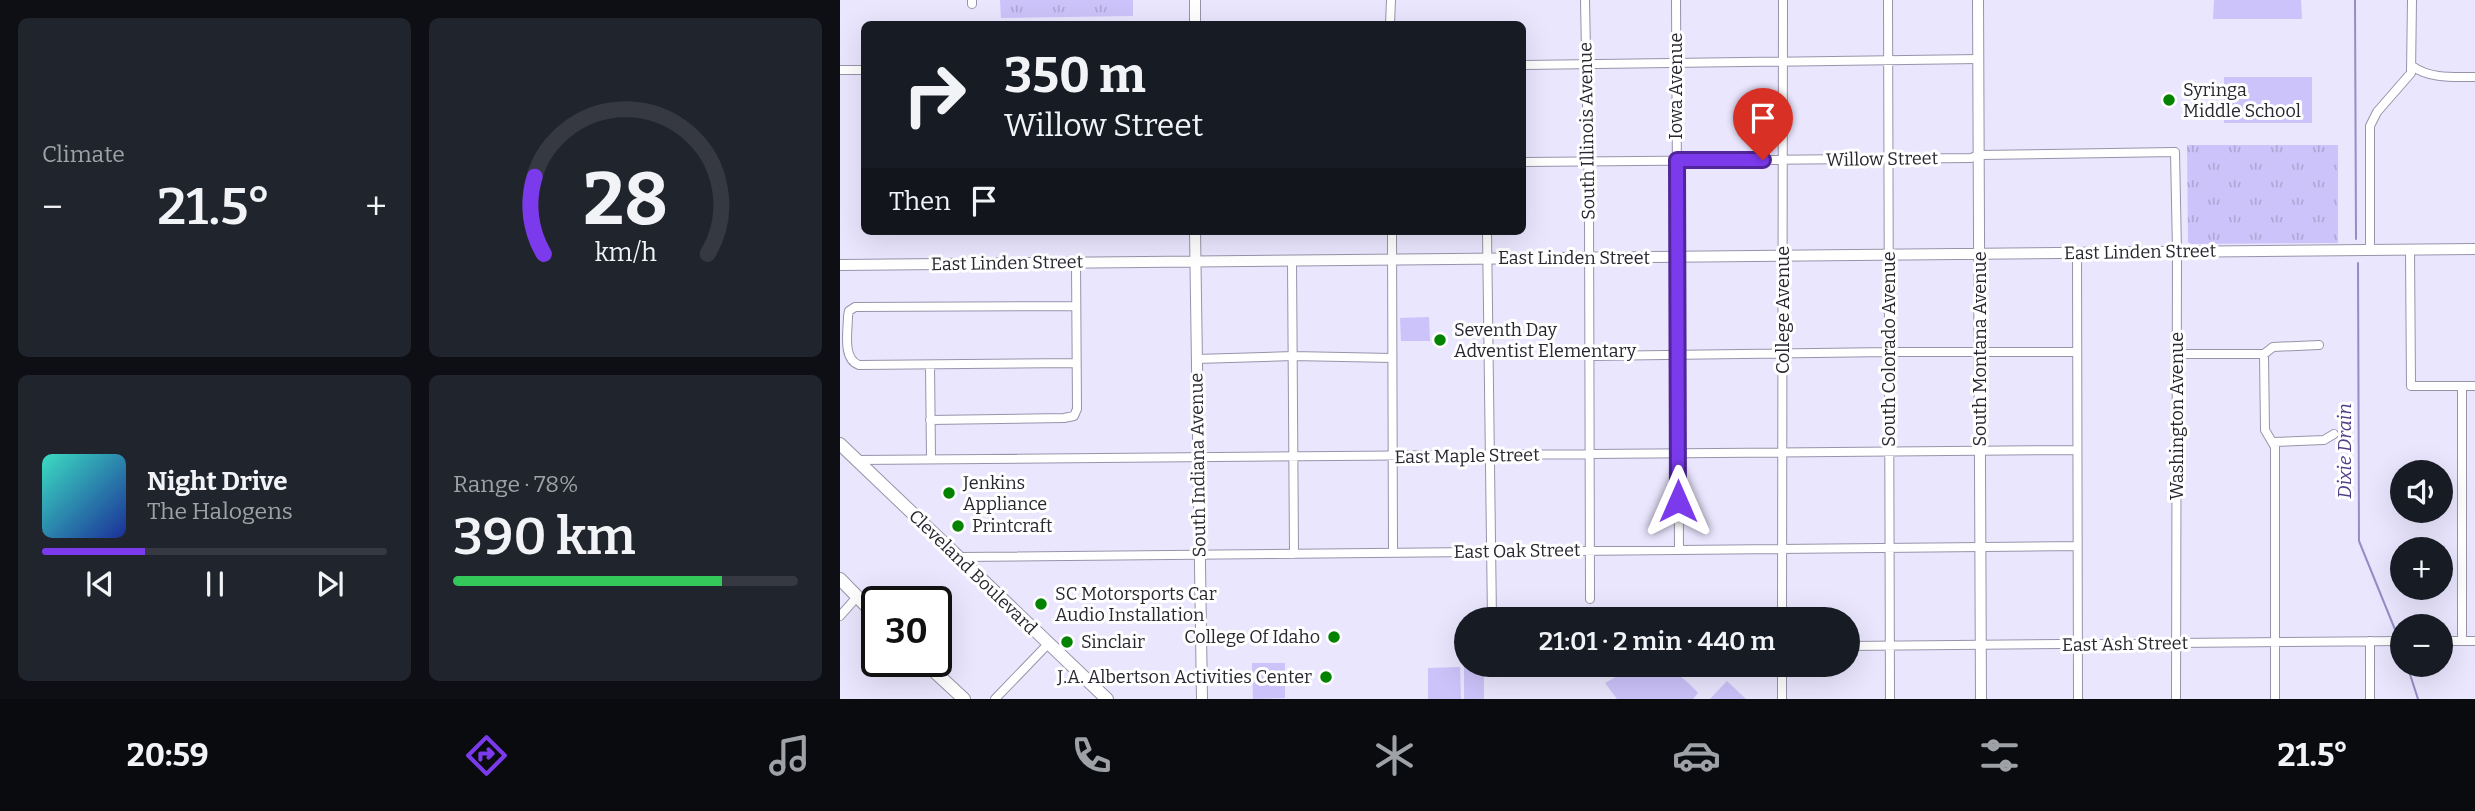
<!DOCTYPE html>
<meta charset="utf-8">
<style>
body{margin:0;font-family:Bitter,serif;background:#20242c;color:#f1f3f6;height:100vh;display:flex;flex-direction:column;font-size:26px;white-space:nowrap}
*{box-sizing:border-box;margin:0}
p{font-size:23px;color:#9ea1a6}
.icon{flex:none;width:38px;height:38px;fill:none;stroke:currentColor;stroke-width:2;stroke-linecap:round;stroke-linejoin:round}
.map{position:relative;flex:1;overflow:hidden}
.side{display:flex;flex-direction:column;gap:18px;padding:18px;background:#0d0f14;width:840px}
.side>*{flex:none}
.banner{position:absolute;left:21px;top:21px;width:665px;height:214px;border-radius:10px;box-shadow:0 7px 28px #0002;background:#171b24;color:#f1f3f6;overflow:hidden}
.tools{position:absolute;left:1550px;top:460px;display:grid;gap:14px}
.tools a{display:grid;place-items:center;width:63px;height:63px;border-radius:50%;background:#171b24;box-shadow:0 7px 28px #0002;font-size:35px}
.speed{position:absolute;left:21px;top:586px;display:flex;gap:14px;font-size:35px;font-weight:700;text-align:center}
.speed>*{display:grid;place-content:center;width:91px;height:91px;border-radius:50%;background:#171b24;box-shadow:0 7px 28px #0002;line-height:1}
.speed .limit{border:4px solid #111;border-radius:10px;background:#fff;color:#111}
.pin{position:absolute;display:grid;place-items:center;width:60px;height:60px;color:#fff;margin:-72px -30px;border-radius:50% 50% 50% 0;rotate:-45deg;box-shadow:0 0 7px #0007}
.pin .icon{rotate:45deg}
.me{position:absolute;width:77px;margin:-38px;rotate:0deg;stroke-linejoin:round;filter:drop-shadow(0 0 5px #0008)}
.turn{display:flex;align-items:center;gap:24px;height:147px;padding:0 28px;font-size:32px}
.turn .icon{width:91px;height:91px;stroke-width:2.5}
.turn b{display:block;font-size:49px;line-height:60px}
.then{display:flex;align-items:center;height:66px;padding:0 28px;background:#0003;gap:14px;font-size:26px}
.big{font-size:52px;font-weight:600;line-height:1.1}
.side .widget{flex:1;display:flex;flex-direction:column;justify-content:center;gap:10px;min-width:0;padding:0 24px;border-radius:10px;background:#20242c}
.side .dial{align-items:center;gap:0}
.dial svg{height:182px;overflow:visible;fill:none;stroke:#363941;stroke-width:7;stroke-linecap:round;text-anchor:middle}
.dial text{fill:#f1f3f6;stroke:none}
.song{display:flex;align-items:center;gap:21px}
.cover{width:84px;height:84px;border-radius:10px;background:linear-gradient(135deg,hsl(170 70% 55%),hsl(230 70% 35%))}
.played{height:7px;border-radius:4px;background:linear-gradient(90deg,#7c3aed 30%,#363941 30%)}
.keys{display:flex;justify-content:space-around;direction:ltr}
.heat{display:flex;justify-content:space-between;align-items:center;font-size:38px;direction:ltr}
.charge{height:10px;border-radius:5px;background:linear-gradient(90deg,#34c759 78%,#363941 0)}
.side .tiles{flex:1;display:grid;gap:18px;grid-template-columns:repeat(2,1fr)}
.trip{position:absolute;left:614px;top:607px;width:406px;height:70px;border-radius:35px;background:#171b24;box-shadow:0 7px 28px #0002;font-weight:600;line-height:70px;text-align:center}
.tab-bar{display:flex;height:112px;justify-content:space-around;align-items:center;background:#090b0e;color:#9ea1a6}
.tab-bar .icon{width:49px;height:49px}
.tab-bar .active{color:#7c3aed}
.tab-bar b{font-size:32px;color:#f1f3f6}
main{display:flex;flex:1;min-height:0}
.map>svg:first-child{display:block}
.grass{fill:url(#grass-tufts)}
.green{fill:#ccc3fa}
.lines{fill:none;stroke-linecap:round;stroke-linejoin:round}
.stream{stroke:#978dc5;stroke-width:2}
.street-casing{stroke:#9794aa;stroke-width:10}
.secondary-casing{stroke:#9794aa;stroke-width:12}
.primary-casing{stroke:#9794aa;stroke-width:14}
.street{stroke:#fff;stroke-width:8}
.secondary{stroke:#fff;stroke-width:10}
.primary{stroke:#fff;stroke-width:12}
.route-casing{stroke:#51269a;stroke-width:18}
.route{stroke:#7c3aed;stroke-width:12}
.poi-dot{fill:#048300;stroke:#fff;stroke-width:2.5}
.labels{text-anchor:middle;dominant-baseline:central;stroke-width:6;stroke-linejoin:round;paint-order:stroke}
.street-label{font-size:18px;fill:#282730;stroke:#fff}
.poi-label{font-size:18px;fill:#282730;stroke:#fff;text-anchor:start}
.water-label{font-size:19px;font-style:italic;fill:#503f85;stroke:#fff}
</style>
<main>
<section class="side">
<div class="tiles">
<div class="widget"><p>Climate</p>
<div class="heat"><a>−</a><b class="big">21.5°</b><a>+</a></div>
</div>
<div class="widget dial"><svg viewBox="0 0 100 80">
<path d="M14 69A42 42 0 1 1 86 69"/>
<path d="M14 69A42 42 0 0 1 10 35" stroke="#7c3aed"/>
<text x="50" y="56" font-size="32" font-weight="700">28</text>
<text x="50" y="72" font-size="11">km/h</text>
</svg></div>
<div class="widget">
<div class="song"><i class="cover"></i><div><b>Night Drive</b><p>The Halogens</p></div></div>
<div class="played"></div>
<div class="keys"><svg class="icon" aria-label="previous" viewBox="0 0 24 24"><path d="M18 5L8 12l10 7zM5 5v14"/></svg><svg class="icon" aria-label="pause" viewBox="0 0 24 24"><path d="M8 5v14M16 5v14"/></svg><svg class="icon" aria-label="next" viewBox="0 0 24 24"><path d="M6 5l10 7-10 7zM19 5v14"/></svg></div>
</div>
<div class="widget"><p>Range · 78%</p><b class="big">390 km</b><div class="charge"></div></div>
</div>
</section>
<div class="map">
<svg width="1635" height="699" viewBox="0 0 1635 699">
<defs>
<pattern id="grass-tufts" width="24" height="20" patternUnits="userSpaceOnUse" patternTransform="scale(1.75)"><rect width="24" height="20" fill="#ccc3fa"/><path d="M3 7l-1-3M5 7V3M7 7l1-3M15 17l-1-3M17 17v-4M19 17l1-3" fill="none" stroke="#afa8d7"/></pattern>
</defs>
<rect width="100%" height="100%" fill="#eae6fe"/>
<path class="grass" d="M160,0H293V16L161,18Z
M1347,145H1498V243L1351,244L1348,242Z"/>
<path class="green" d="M1374,0H1461L1462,19H1373Z
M1384,77H1472V123H1384Z
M589,317L590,341H561L560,318Z
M412,663H445V698L413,699Z
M815,666C834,670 846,679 858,693L853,699H777L765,683L790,669Z
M620,667L621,699H588V668Z
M624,667H644V699H624Z
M887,681L906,699H870Z"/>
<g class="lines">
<path class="stream" d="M1515,0L1516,239
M1518,263L1519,541L1556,632
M1562,649L1563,652
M1567,665L1578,699"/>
<g class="street-casing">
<path id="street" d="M132,0V4
M745,0L749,209L750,599
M836,0L839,550
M1048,0L1050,699
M550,24L551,0
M682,65L1139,59
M1572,66C1590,79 1613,77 1635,77
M0,70H24
M682,162L1131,158L1139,155L1335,152L1337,251L1336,699
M552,231L553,553
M647,231L652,620
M1530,249V126L1537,112L1571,73L1572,0
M1570,250L1571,386H1635
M1237,253L1238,699
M452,261L454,554
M236,306L15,307L9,311L8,316C8,331 2,359 19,365L236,363
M1337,354H1424
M750,356L1049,352H1237
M356,359L453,356L552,358
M90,365L91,458
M1622,386V641
M90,420L224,418L234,416L237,409L236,263
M1433,442L1484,440L1494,434
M17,460L1237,450
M120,557L1237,546
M0,616L16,598
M942,620L943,0
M1601,641H1635
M1008,646L1563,641
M942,665V699
M155,699L208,644
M1435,699V447L1425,430L1424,354L1433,347L1479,345
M1530,699V641"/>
</g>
<g class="secondary-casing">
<path id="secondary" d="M355,0V24
M1138,0L1141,699
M355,231L362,699
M0,265L1635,249"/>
</g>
<g class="primary-casing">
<path id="primary" d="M0,444L267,699
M0,579L37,617
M84,662L124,699"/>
</g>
<use href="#street" class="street"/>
<use href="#secondary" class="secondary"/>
<use href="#primary" class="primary"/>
</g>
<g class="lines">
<g class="route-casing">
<path id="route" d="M838,501L837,160H923"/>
</g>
<use href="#route" class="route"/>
</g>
<g class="poi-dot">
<circle cx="1329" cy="100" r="7"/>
<circle cx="600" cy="340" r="7"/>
<circle cx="109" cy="493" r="7"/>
<circle cx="118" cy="526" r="7"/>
<circle cx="201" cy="604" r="7"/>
<circle cx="494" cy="637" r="7"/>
<circle cx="227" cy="642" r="7"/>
<circle cx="486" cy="677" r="7"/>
</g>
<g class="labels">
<g class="street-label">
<text transform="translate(836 86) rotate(-90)">Iowa Avenue</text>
<text transform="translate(747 131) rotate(-91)">South Illinois Avenue</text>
<text transform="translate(1042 159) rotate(-1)">Willow Street</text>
<text transform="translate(1300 252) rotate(-1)">East Linden Street</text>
<text x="734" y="258">East Linden Street</text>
<text transform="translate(167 263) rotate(-1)">East Linden Street</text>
<text transform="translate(943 310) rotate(-90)">College Avenue</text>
<text transform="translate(1049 349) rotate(-90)">South Colorado Avenue</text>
<text transform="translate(1140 349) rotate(-90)">South Montana Avenue</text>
<text transform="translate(1337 416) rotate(-90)">Washington Avenue</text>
<text transform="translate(627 456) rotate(-1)">East Maple Street</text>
<text transform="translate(358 465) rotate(-91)">South Indiana Avenue</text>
<text transform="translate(677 551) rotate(-1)">East Oak Street</text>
<text transform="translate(133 572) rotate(44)">Cleveland Boulevard</text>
<text transform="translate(1285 644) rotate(-1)">East Ash Street</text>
</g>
<g class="poi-label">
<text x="1343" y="90">Syringa<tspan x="1343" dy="21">Middle School</tspan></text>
<text x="614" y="330">Seventh Day<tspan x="614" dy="21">Adventist Elementary</tspan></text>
<text x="123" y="483">Jenkins<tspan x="123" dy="21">Appliance</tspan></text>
<text x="132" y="526">Printcraft</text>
<text x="215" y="594">SC Motorsports Car<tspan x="215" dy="21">Audio Installation</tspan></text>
<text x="480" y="637" text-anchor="end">College Of Idaho</text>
<text x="241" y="642">Sinclair</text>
<text x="472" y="677" text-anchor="end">J.A. Albertson Activities Center</text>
</g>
<g class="water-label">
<text transform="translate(1504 451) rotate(-90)">Dixie Drain</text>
</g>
</g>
</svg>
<div class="tools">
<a><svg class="icon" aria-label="sound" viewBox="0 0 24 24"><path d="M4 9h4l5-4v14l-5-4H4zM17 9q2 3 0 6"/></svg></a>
<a>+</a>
<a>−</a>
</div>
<div class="speed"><div class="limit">30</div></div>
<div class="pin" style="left:923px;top:160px;background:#d93025"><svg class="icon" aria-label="arrive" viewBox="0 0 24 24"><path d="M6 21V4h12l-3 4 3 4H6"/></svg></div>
<svg class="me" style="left:838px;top:501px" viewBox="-20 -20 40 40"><path d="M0-17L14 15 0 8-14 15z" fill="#7c3aed" stroke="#fff" stroke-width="4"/></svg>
<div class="trip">21:01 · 2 min · 440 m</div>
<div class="banner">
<div class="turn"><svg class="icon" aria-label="right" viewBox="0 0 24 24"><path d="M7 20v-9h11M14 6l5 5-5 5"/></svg><div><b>350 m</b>Willow Street</div></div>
<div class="then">Then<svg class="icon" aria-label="arrive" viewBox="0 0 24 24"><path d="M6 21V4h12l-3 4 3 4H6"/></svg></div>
</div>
</div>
</main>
<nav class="tab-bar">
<b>20:59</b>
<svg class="icon active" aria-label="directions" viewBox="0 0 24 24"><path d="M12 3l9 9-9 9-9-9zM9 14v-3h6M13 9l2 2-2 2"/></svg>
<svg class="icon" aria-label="music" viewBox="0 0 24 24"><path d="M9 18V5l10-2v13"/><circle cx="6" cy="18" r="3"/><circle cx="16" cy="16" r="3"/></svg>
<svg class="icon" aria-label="phone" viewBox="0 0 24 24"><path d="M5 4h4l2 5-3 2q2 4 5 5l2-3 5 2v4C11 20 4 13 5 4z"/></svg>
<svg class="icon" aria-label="climate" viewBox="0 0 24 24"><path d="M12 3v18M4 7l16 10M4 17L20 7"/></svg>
<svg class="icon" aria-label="car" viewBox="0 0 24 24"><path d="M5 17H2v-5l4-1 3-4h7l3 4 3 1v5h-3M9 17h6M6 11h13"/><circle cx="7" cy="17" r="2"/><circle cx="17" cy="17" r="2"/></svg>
<svg class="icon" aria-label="filters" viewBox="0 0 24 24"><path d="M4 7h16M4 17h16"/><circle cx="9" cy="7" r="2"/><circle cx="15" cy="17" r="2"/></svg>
<b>21.5°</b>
</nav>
